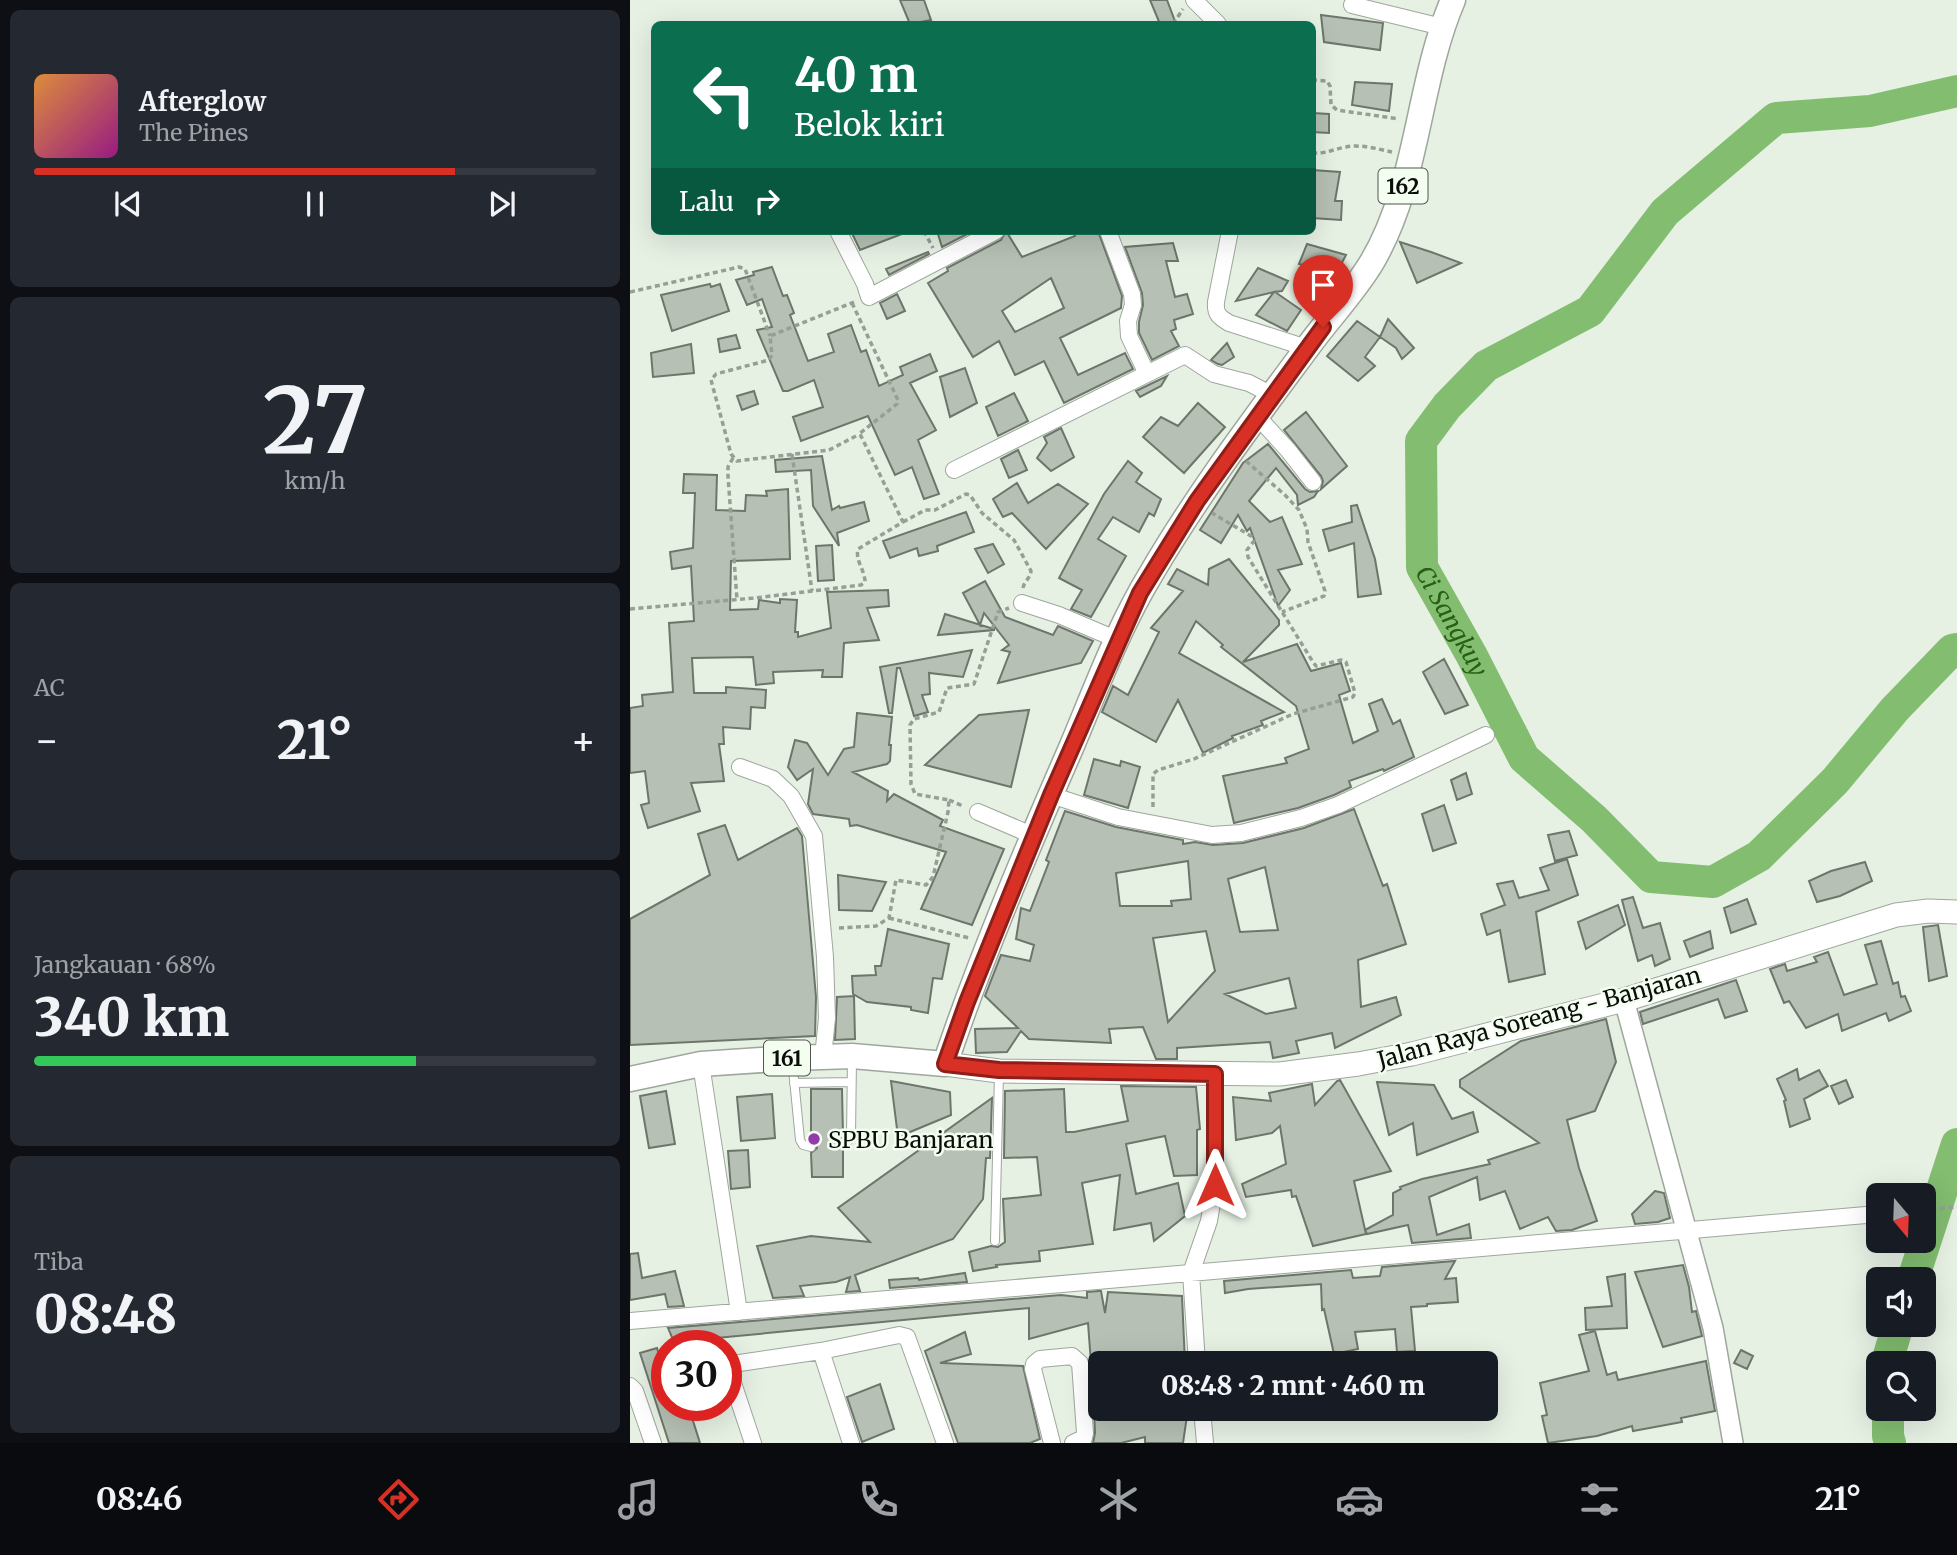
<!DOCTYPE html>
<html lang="id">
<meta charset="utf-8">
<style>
body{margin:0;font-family:Merriweather,serif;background:#242831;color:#f1f3f6;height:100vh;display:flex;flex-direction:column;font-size:26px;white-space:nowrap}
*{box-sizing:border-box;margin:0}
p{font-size:23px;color:#9ea1a6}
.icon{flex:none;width:38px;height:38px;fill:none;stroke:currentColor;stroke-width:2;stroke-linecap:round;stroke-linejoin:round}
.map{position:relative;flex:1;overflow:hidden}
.drawer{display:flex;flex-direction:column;gap:10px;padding:10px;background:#0d0f14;width:630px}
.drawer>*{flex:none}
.guide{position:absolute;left:21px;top:21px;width:665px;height:214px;border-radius:10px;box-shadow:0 7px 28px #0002;background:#0b6e4f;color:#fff;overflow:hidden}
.needle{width:46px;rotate:161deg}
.buttons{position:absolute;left:1236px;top:1183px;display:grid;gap:14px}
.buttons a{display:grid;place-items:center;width:70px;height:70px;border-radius:10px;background:#171b24;box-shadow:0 7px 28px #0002;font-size:35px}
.speed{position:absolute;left:21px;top:1330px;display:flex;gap:14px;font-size:35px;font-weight:700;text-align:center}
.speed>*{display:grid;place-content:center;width:91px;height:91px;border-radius:50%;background:#171b24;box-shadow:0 7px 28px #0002;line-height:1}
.speed .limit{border:10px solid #d22;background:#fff;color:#111}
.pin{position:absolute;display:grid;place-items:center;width:60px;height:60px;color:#fff;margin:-72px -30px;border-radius:50% 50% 50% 0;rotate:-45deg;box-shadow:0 0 7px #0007}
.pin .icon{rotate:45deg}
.me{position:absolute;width:77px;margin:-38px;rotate:0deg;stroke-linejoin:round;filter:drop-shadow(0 0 5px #0008)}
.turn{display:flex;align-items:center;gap:24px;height:147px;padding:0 28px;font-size:32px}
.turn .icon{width:91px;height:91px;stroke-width:2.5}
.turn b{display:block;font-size:49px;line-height:60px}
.then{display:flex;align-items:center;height:66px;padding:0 28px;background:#0003;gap:14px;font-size:26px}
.big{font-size:52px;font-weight:800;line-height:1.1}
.drawer .tile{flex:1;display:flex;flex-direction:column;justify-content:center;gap:10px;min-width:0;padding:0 24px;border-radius:10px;background:#242831}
.drawer .dial{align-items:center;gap:0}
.dial b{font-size:91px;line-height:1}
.song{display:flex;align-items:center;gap:21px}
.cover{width:84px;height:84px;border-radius:10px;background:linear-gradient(135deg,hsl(30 70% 55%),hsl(310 70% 35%))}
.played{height:7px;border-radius:4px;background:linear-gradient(90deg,#d93025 75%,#363941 75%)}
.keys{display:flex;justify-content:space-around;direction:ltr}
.heat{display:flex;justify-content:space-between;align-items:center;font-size:38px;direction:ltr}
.charge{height:10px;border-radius:5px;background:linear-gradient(90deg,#34c759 68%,#363941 0)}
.trip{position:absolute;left:458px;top:1351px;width:410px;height:70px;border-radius:10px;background:#171b24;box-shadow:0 7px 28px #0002;font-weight:800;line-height:70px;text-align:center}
.menu{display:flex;height:112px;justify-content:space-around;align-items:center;background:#090b0e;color:#9ea1a6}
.menu .icon{width:49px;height:49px}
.menu .on{color:#d93025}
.menu b{font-size:32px;color:#f1f3f6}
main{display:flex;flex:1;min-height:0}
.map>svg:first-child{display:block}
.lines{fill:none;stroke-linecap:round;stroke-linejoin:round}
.river{stroke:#82bd70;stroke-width:32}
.building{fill:#b7c0b4;stroke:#6d766b;stroke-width:2;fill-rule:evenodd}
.service-casing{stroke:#9ea79c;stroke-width:10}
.minor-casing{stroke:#9ea79c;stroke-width:18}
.tertiary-casing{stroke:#9ea79c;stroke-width:22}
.secondary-casing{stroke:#9ea79c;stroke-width:25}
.primary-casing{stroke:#9ea79c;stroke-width:27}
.path{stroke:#979e95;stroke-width:3.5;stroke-dasharray:5 3.5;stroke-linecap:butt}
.service{stroke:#fff;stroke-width:8}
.minor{stroke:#fff;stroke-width:16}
.tertiary{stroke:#fff;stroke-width:19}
.secondary{stroke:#fff;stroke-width:23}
.primary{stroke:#fff;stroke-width:24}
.route-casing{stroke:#8d1f18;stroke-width:18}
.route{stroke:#d93025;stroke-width:12}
.poi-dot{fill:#933ca9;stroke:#f3fdf0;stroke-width:2.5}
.labels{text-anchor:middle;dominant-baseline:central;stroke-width:5;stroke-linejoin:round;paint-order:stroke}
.shield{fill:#f3fdf0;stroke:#50554e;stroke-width:2}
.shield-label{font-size:21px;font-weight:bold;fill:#0a0d09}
.street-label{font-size:23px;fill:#0a0d09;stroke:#f3fdf0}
.poi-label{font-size:23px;fill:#0a0d09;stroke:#f3fdf0;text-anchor:start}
.water-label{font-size:24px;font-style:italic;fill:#286013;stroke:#f3fdf0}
</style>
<main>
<section class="drawer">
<div class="tile">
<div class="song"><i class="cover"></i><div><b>Afterglow</b><p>The Pines</p></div></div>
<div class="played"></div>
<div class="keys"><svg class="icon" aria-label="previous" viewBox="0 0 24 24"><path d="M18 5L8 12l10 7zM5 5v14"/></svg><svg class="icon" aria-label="pause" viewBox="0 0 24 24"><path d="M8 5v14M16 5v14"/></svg><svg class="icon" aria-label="next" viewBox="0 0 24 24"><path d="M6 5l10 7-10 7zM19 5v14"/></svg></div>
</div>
<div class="tile dial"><b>27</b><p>km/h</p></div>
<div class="tile"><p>AC</p>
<div class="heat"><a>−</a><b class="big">21°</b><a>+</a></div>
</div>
<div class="tile"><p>Jangkauan · 68%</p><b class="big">340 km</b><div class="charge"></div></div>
<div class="tile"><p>Tiba</p><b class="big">08:48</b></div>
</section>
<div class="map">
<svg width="1327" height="1443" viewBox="0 0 1327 1443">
<rect width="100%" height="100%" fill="#e6f0e3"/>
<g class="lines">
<g class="river">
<path id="s1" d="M1327,91L1240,111L1146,118L1035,212L960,311L856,366L817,406L791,441L792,567L842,656L894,758L964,819L1021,877L1083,882L1129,856L1205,781L1265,709L1322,650L1327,649"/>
<path d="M1283,1279L1327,1144"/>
<path d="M1258,1363L1259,1355L1268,1325"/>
<path d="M1258,1409V1436L1260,1443"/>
</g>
</g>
<path class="building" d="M270,0H294L301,20L280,24Z
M520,0H537L546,24H530Z
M691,15L753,23L750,50L694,42Z
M725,82L762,84L759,111L722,105Z
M682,113L699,114V133L682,132Z
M682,170L710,172L705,201H712L711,220L682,218Z
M221,231H277V232L230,250Z
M307,231H343L312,247Z
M376,231L392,257L445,236L443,231H468L492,296L491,308L430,338L448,375L495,353L503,369L434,403L414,361L385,375L369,341L343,357L298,283L318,271L317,268L371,240ZM421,278L434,308L385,332L372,311Z
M770,242L801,252L831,263L787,283Z
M543,243L548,261H536L545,297L557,294L563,314L544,320L546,329L541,331L549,346L522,360L509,333V322L513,305L512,293L495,247Z
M677,244L716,255L705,276L669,264Z
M298,252L299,254L259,275L256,269Z
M142,267L153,296L157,295L164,313L160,315L178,361L204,352L198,334L221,325L231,352L236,350L249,386L273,375L270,367L300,354L307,371L280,383L306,430L288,440L309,494L294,499L282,467L265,475L238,416L171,441L163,417L193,407L184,380L158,391H153L127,330L142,327L132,299L117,305L106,280L124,275L123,272Z
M628,268L658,281L652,291L645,292L671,310L657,331L626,315L644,292L606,301Z
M80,284L81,287L90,284L99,311L42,331L31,295Z
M267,294L275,311L257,319L250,303Z
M758,319L784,348L772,359L766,348L750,337Z
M727,321L750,337L735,357L745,366L728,381L697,356Z
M106,335L110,348L90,352L88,339Z
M597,343L604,357L592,365L588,364L581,360Z
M61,344L64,373L23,377L21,353Z
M335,368L347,403L320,417L310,377Z
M537,376L531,386L510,397L506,391Z
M124,391L128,404L112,410L107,396Z
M384,393L398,421L368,436L356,407Z
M568,403L595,427L554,473L513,437L531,417L548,426Z
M676,412L717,466L691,489L693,481L691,476L654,430Z
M431,428L444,457L421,471L407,458L417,443L414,437Z
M638,444L675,489L680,492L688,491L684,497L668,505L667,495L646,468L619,501L640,522L652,517L672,564L648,570L660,590L648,606L620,528L617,531L608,515L591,543L570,530L613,463Z
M388,450L397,470L379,478L371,459Z
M192,456L202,510L209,506L210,508L234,502L239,521L207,533L209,546L183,506L181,470L146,472L145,460Z
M498,461L512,473L506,482L531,499L524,516L519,513L509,532L483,517L468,539L496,556L461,617L441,609L452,590L429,578L474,494Z
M54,474L87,475L86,510L115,511L116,495L137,496L136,491L158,489L160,559L101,561L100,610L128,609L129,600L150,603V599L167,600L165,632H168V637L201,628L197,592L258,590L259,606L237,608L249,640L214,643L212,677H192L193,670L143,672L144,683L126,685L123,657L62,658L64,693H96V687L136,690L135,708L121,707L120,729L93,727L94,744H89L94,781L61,783L70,811L18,828L11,805L19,803L15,771L0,773V708L13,706L12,695L43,692L39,623L64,621L61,566L42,569L40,552L63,548L65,493H53Z
M387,483L398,503L428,484L458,504L416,549L382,513L373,517L363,499Z
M727,505L745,559L751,594L728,597L724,543L699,551L693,530L722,522L721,506Z
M336,512L344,532L307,546L308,551L289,556L287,548L260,558L253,541Z
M363,544L374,564L358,573L345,549Z
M202,545L204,580L188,581L186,546Z
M599,559L649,620V625L613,662L667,644L681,671L711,663L720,691L709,695L723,743L748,731L739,704L752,699L763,724L770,720L784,757L754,771L753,769L719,781L721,787L704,795L668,808L604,823L593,776L657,763L655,758L679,749L666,706L591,647L593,645L566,621L549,653L654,712L631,721L633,725L602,736L603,738L573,753L548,700L526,742L472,712L483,686L498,695L529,632L521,628L553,591L538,584L547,569L578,585L579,569Z
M355,581L375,617L423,635L428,626L463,641L451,663L368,683L380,652L372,650L379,645L354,613L350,625L333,593Z
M315,614L364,629V630L308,635Z
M342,650L333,677L299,673L300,694L292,695L298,712L284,716L270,668H267L262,713H259L250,667Z
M814,659L838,705L815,714L793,672Z
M399,710L381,787L295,765L349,715Z
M227,713L262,717L259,745H261L260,761L257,764L223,772L258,791L257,801L264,794L313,820L310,826L374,849L342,925L291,909L316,852L227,825L220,826L219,819L183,814L178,804L183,769L167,780L158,767L165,740L177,743L198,775L214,749L224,747Z
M464,759L490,766L491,761L510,767L498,808L454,795Z
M836,773L842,794L827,800L821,780Z
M814,805L826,843L803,851L792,814Z
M724,809L753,886L757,884L776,944L728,960L731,1007L766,997L771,1015L705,1048L702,1033L666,1041L669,1053L643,1058L640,1042L547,1048V1059H526L513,1027L479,1029L481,1043L399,1039L391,1031L377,1052L346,1053L345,1029L388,1028L355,996L371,955L400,961L404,945L386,939L391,908L400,911L419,862L416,860L435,811L486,827L553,840V844L565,842L583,845L613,843L674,828ZM558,861L561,899L541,901L542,906H490L486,873ZM635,867L648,930L610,932L598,879ZM576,931L585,971L538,1022L523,938ZM659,978L666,1008L636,1014L595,994Z
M95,825L108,860L167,828L172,836L186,997L185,1036L0,1045V919L80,875L68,834Z
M939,831L947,855L925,861L918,835Z
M937,859L948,895L906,912L915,974L879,982L870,930L857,935L851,914L875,905L867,884L883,881L889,898L919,890L910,868Z
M1235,862L1242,881L1210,896L1187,902L1179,881L1201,871Z
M208,875L256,882L242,911L209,910Z
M1003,897L1013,928L1030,923L1040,959L1025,966L1022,955L1008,961L992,900Z
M1117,899L1126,924L1101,933L1094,908Z
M988,905L995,925L956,949L948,922Z
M1308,925L1317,976L1299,981L1293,927Z
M258,929L319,944L312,979L303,978L298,1013L281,1010V1007L237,1002L223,994L222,976L246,975L245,966H251Z
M1080,931L1083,948L1060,957L1054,941Z
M1251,941L1263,984L1268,982L1271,997L1275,996L1281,1011L1259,1021L1256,1013L1212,1031L1208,1014L1176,1028L1159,1001L1154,1003L1140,969L1155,964L1157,971L1187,962L1184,957L1198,952L1214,995L1247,984L1235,945Z
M1106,980L1117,1011L1095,1018L1088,999L1013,1024L1010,1012Z
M224,996L225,1039L205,1040L207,997Z
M976,1019L986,1062L965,1111L937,1120L949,1168L967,1221L942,1230L926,1231L918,1217L890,1229L875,1191L850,1200L847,1177L799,1197L807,1235L839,1224L841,1238L782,1243L778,1225L737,1234L735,1230L763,1215V1193L771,1189L770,1187L792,1179L860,1164L858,1160L909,1143L830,1087V1080L891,1041Z
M1167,1069L1169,1080L1189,1070L1198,1086L1174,1099L1180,1119L1160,1127L1154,1101L1156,1100L1147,1079Z
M710,1080L761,1171L724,1181L736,1234L683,1246L666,1196L662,1197L661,1190L616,1197L612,1184L656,1164L650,1126L642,1133L606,1140L603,1097L641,1101L639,1093L682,1084L685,1105L707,1081Z
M1216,1080L1223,1097L1209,1104L1201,1086Z
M261,1081L320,1092L321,1115L268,1137Z
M747,1082L804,1085L822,1119L843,1112L848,1132L787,1155L783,1123L759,1135Z
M491,1086L566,1087L570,1129L567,1130V1175L544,1176L535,1136L496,1144L506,1194L548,1183L555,1216L524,1241L521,1223L484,1230L490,1175L452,1183L463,1244L409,1251L410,1261L366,1265L367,1267L343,1271L339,1252L361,1246L368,1247L375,1242L373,1199L411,1195L407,1157L374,1158L375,1091L434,1089L436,1132H444L498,1121Z
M181,1089H212L213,1136L206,1143L208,1148L213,1149V1177H182L181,1153L187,1148L186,1143L181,1140Z
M36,1091L45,1144L19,1148L10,1096Z
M142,1094L145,1138L111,1141L107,1097Z
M362,1098L360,1158H356L353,1199L323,1239L225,1275L230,1291L216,1292L220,1277L206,1282L170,1286L174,1296L143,1298L127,1246L181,1236L240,1242L208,1208Z
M118,1150L120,1187L101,1189L98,1151Z
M1025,1191L1034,1193L1040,1218L1028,1222L1005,1224L1002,1214Z
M8,1253L12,1278L45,1271L54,1306L38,1307L35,1294L0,1300V1254Z
M825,1261L815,1279L826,1278L828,1302L797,1304V1306L781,1307L785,1351L767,1352L765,1329L725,1332L728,1349L704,1354L694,1309L692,1310L691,1284L618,1289L595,1293L594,1281L721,1270L723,1278L750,1276L752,1267Z
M1053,1265L1059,1287L1062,1312L1066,1311L1072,1336L1033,1347L1005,1272Z
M335,1273L337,1282L260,1288L259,1280L288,1278L289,1280Z
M995,1274L997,1328L956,1330L955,1308L982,1306L977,1277Z
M469,1291H471L475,1313L478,1292L552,1296L555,1363H461L458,1323L399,1339V1308L44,1342L38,1328L431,1295L457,1298V1292Z
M965,1331L977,1375L986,1372L988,1380L1076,1361L1085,1411L1051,1418L1052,1422L1003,1431L1002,1426L967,1436L918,1443L912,1416L917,1415L910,1383L959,1371L949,1335Z
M335,1332L341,1354L310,1363L393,1366L410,1439L400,1443H328L295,1351Z
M27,1348L37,1385V1405H58L70,1443H39L10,1353Z
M1111,1350L1123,1356L1117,1369L1104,1363Z
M250,1384L264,1429L232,1442L217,1397Z
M464,1409H558L553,1443H515V1437L491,1443H463L465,1433Z"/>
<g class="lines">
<g class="service-casing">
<path id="service" d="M162,1059L170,1140L173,1145L181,1147
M164,1083L221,1082
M213,1143L218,1141L221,1135L222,1059
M365,1241L369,1073"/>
</g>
<g class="minor-casing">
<path id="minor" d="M564,0L588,24
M722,5L812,27
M208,231L235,284L239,297L366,231
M478,231L502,294L503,305L498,321L499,336L517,374
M600,231L586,302C585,314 589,317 599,323L677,348
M627,416L658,450L683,482
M324,470L555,355L584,374L619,383L642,395
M392,603L429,615L488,640
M110,767L143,779L161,796L184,836L195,957L197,1018L193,1057
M421,795L488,817L582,835L611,833L671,818L708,805L856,735
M348,812L404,836
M71,1064L109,1312
M0,1321L1248,1214
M191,1351L221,1443
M567,1363L561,1273L579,1221L585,1185V1074
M96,1365L191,1351L269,1335L277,1337L315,1443
M97,1365L123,1443
M0,1386L5,1391L23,1443
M572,1409L575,1443
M422,1443L403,1369L404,1364L410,1359L442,1356L450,1363L455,1433L454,1438L443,1443"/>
</g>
<g class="tertiary-casing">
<path id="tertiary" d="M994,1000L1083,1328L1103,1443"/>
</g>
<g class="secondary-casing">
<path id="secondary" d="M315,1064L369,1071L650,1074L728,1064L782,1054L994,1000L1266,915L1298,911L1327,912"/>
</g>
<g class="primary-casing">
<path id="primary" d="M0,1079L71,1064L162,1058L222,1056L315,1064C351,957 396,851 441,748C466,689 488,628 521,574C567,495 623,421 677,348C698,319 724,292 742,262C789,182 787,84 823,0"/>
</g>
<path class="path" d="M543,24L553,9
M682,80L697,81L700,86L701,105L707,110L769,119
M682,153C696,154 704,149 716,147C731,144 748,149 762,152
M294,231L303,248
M0,292L109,267L115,269L140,336
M222,303L268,400L267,404L229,434
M162,454L182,591
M103,458L98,467V476L107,600
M616,461L655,495L669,510L677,529L678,542L695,591L694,596L652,612
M273,522L295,510H305L336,494L340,495L352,513L384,540L401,571C400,579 394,581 393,588
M0,609L125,598L231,585L235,582C235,570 225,561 228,549L273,522L231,436L228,435L199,450L107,461L101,454L81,380L86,374L139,360L142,355L140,336L224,302
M319,800L333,806
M523,807V774L528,770L564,759L663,714L723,697L725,693L716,662L711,660L686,666L683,662L618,557L617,550L624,541L621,536L582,513
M259,918L339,938
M209,928L246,926L259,918L266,880L296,885L303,877L318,812L319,800L285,794L281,784L280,725L284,719L309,712L317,688L344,684L368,612L379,608
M1293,1210L1327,1207"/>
<use href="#service" class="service"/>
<use href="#minor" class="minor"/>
<use href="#tertiary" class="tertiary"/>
<use href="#secondary" class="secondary"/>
<use href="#primary" class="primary"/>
</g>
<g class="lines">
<g class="route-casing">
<path id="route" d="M585,1185V1074L369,1070L315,1064L337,1002L421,795L510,593L567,501L693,327"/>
</g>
<use href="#route" class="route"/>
</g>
<circle class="poi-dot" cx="184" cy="1139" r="7"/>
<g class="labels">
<g class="shield">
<rect x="748.5" y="168.5" width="49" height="35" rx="5"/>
<rect x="134" y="1040.5" width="46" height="35" rx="5"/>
</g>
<g class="shield-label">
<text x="773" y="186">162</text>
<text x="157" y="1058">161</text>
</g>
<g class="street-label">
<text transform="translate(909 1017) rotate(-15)">Jalan Raya Soreang - Banjaran</text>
</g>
<g class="poi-label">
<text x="198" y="1139">SPBU Banjaran</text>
</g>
<g class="water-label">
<text stroke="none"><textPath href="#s1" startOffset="858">Ci Sangkuy</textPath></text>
</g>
</g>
</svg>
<div class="buttons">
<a><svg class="needle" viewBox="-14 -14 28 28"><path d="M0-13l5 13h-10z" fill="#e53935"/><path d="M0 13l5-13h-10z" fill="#9ea1a6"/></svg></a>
<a><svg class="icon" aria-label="sound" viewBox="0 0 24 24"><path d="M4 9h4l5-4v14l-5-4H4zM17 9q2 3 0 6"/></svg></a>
<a><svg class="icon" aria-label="search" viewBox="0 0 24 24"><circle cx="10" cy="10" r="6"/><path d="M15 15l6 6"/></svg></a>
</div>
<div class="speed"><div class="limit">30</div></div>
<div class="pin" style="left:693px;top:327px;background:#d93025"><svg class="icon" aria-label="arrive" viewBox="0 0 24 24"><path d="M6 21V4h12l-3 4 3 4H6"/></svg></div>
<svg class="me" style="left:585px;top:1185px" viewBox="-20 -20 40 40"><path d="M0-17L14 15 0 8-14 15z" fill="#d93025" stroke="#fff" stroke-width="4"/></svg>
<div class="trip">08:48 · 2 mnt · 460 m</div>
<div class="guide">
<div class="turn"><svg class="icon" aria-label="left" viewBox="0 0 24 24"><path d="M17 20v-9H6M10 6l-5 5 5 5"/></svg><div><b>40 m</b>Belok kiri</div></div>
<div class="then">Lalu<svg class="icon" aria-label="right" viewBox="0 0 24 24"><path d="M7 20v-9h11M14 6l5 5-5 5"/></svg></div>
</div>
</div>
</main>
<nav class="menu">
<b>08:46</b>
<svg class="icon on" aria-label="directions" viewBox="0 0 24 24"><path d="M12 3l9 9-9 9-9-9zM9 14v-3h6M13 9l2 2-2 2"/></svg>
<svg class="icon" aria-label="music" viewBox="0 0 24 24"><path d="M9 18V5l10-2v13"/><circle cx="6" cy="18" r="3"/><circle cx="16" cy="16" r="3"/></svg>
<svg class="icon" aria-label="phone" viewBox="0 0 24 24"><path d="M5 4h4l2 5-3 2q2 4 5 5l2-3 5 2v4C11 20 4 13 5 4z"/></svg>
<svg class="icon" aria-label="climate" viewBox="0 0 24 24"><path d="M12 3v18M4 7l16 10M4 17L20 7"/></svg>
<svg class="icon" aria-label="car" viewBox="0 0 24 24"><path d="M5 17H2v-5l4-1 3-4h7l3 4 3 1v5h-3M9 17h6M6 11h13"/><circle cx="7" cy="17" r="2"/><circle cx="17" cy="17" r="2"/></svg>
<svg class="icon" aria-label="filters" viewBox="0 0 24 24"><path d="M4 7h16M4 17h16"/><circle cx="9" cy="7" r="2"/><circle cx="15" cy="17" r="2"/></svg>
<b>21°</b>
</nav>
